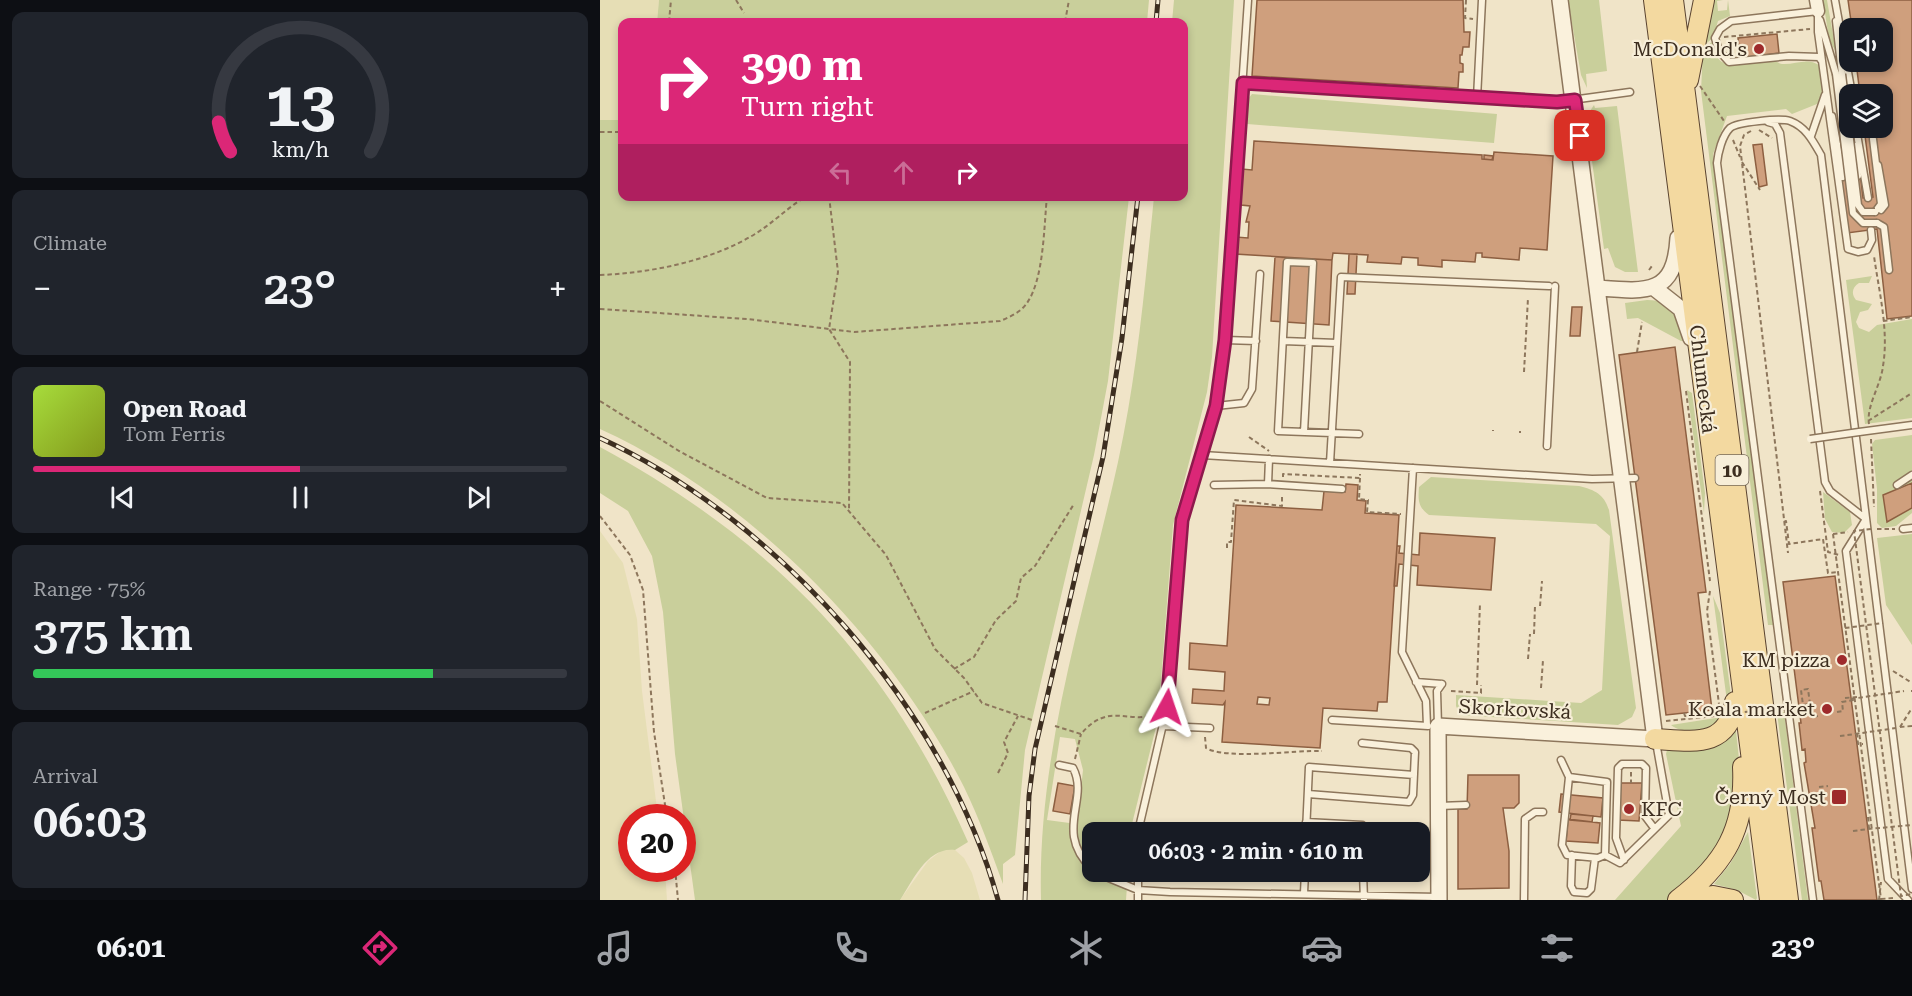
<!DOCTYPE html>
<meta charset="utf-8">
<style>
body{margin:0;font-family:"Roboto Serif",serif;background:#20242c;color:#f1f3f6;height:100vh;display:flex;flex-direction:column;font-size:22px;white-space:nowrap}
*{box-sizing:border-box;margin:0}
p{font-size:20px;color:#9ea1a6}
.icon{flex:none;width:33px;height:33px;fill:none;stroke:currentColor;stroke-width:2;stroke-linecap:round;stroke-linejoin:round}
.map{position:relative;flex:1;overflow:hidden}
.details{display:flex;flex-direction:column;gap:12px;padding:12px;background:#0d0f14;width:600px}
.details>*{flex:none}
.hud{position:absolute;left:18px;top:18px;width:570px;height:183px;border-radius:12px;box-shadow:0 3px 9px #0003;background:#db2777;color:#fff;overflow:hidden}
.buttons{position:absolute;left:1239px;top:18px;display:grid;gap:12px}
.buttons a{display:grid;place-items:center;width:54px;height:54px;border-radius:12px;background:#171b24;box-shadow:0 3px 9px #0003;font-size:30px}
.speed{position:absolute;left:18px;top:804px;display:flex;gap:12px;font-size:30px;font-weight:700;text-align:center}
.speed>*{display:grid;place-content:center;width:78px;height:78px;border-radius:50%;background:#171b24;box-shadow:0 3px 9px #0003;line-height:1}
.speed .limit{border:9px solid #d22;background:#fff;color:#111}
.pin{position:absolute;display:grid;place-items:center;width:51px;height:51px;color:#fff;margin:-26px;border-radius:12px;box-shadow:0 3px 9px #0006}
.me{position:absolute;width:66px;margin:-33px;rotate:5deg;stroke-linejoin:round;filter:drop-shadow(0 0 4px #0008)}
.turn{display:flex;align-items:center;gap:21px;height:126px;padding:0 24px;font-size:27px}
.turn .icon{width:78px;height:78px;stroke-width:2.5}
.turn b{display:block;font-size:42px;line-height:51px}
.lanes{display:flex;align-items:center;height:57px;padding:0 24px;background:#0003;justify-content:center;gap:30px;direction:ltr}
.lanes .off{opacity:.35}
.big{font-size:45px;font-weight:600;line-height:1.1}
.details .card{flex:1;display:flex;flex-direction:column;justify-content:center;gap:9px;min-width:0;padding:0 21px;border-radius:12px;background:#20242c}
.details .dial{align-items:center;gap:0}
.dial svg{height:156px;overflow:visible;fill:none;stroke:#363941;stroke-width:7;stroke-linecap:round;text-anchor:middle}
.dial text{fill:#f1f3f6;stroke:none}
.song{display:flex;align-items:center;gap:18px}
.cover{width:72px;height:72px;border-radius:9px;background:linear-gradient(135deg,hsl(80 70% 55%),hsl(70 70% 35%))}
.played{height:6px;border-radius:3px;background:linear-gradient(90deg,#db2777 50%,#363941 50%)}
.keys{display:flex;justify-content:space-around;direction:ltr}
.heat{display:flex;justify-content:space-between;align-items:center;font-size:33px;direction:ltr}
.charge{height:9px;border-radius:4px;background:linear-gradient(90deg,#34c759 75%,#363941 0)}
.trip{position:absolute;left:482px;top:822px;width:348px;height:60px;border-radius:12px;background:#171b24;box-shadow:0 3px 9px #0003;font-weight:600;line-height:60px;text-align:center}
.menu{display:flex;height:96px;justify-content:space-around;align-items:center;background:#090b0e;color:#9ea1a6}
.menu .icon{width:42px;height:42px}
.menu .selected{color:#db2777}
.menu b{font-size:27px;color:#f1f3f6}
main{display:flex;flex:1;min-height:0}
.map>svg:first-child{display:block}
.farmland{fill:#e6deb5}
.green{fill:#c9cf9b;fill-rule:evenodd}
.building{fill:#cf9f7d;stroke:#8d5f41;stroke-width:1.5;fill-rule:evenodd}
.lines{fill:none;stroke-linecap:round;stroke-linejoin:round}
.service-casing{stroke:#8d765c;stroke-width:9}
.minor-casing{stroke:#8d765c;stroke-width:15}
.tertiary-casing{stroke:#8d765c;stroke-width:18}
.primary-casing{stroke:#5b4430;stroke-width:22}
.path{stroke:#8d765c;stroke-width:2;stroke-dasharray:4.5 3;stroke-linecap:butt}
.service{stroke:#faf1dc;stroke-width:6}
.minor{stroke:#faf1dc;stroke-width:12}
.tertiary{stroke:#faf1dc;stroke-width:15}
.primary{stroke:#f3d9a0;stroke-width:20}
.rail-casing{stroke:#3d2e20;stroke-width:5}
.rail{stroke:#f7eed8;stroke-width:3;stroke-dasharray:9;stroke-linecap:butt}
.service-bridge-casing{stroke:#8d765c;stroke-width:9;stroke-linecap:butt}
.path-bridge{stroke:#8d765c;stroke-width:2;stroke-dasharray:4.5 3;stroke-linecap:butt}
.service-bridge{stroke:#faf1dc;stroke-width:6}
.route-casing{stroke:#8e194d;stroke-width:15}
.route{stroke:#db2777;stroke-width:10}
.poi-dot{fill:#9e2a2b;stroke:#f7eed8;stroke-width:2}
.labels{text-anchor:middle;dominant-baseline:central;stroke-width:4.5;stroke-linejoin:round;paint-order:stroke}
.shield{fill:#f7eed8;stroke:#756857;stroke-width:1.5}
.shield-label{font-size:18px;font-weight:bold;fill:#3d2e20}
.poi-label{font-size:20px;fill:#3d2e20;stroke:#f7eed8;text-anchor:end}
.street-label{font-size:20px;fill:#3d2e20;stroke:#f7eed8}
</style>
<main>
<section class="details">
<div class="card dial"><svg viewBox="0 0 100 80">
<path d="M14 69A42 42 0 1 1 86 69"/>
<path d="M14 69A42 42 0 0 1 8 54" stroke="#db2777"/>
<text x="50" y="56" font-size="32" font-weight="700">13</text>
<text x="50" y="72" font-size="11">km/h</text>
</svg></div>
<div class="card"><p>Climate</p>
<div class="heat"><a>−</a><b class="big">23°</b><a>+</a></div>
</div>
<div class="card">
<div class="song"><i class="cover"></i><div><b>Open Road</b><p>Tom Ferris</p></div></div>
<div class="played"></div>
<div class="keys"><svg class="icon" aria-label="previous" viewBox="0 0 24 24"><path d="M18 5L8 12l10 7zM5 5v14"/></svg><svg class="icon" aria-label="pause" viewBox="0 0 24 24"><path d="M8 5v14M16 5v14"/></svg><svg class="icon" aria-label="next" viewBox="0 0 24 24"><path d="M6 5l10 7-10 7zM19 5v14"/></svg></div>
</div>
<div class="card"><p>Range · 75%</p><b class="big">375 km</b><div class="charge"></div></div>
<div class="card"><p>Arrival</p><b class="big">06:03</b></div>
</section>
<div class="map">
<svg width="1312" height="900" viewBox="0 0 1312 900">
<rect width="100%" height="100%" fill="#f0e4c8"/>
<path class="farmland" d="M0,0H59L57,22H22V120H0Z
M0,531L23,563L37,619L42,691L58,817L32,818V868L65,869L67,900H0Z
M345,848L355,850L364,858L372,873L380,900H300L328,861Z"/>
<path class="green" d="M59,0H549L547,22H57Z
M574,0H634L612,357L607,392L573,525L558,719L530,832H492V872H528L526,900H441C437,750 486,607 518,462C537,375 545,285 554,197L584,196V22H572ZM460,737L475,739L483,770L477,824L447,820Z
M968,0H999L1007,71L986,74L987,88L981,75Z
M1114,0H1123L1117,1L1118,11L1127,10L1128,0L1130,16L1118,21L1113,38L1103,46Z
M1223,0H1227L1236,52L1229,39Z
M1112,42C1118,82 1151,56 1174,61C1177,61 1179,64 1182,64C1195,65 1207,57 1219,65L1223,92L1217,104L1192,114L1186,109L1127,116L1113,154L1173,625H1168L1101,91L1103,49Z
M652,94L897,114L894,143L647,124L648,99Z
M994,105L995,108L1017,106L1038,272H1025L1015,267L1008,248L1004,249L986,117Z
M0,120H22V196L529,197L508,381L494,455L425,750L415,855L403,864V884C391,851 379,818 364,787C290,640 150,497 0,429Z
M1272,276L1269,283H1259C1252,287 1251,294 1256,300L1272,304L1268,310L1260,312L1256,322L1259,328L1269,332L1277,325L1312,319V418L1265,424L1246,280Z
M1047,300C1075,300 1078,318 1085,341H1081L1038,318L1027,319L1025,303Z
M1087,390L1092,393L1105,493L1104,513Z
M1312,435V483L1283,495L1305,511L1312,508V513L1296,526L1282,528L1277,523V489L1272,444L1275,440Z
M0,447C174,541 288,660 368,842L355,850C328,846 313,880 300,900H95L75,754L63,612L52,556L28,511L0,493Z
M831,477L979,486C995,490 1004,494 1009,510L1036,708L1032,717L1018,725L860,715L856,706V695L981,703L1002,690L1010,536L996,524L829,515C818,507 818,500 819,487Z
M1223,492L1250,512L1252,525L1244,533L1232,532L1225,519Z
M1312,534V645L1286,605L1277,538Z
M1113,596L1120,613L1132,703L1128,709Z
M1184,712L1208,900H1202L1177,713Z
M1122,717C1119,720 1114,726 1111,728C1100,734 1079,732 1071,725Z
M1136,731L1139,759L1136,813L1093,884L1068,900H1015L1081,826L1066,754L1067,750L1115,747Z
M1148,832L1157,898L1156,900L1137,890L1114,884L1130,864Z"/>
<path class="building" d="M657,0H863L864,32H870L869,47H863L862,55H860V63L863,64V72H859L858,88L652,76Z
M1248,0H1312V316L1287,319L1277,229L1247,233L1240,175L1260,172L1263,198L1273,197L1264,128H1282V94H1260L1256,62H1282V28H1252Z
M1177,34L1179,53L1140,58L1138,38Z
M654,141L882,155V159L893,160L894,152L953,156L947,250L920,248L919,260L882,257V253H876L875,262L842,260V267L818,265V258L802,257L801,264L767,262L768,255L733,253L732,260L635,254L636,237L648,238L649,222H646L650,206L641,205L642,169L652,170Z
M1162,144L1167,185L1159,187L1153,145Z
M884,155L893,156L892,160L884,159Z
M749,254H757L755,294H747Z
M675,257L732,260L729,325L671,321Z
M972,307H982L980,336H970Z
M1075,347L1106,592L1098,593L1112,710L1066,715L1019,355Z
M1312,483V508L1287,522L1283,495Z
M746,484L758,485L757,500L766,501L765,513L799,515L787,702H778L777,711L723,708L720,748L622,742L625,702L623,705L592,703L593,689L624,691L625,672L589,669L590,643L627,646L636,505L722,510L724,491L745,492ZM658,697L670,698L669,705L657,704Z
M820,533L895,538L891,590L817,585L818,566L799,564L797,586H794L797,546H800L799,553L819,555Z
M1235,576L1249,682L1277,900H1224L1221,881H1219L1212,828H1215L1204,763L1206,762L1205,749L1202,750L1199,723H1201L1183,582Z
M868,775H919V803L914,808H903L909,851V888L858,889V809H867Z
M458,783L475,786L470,814L453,811Z
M1021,783H1042L1039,821L1018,820Z
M961,794L1003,798L1001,817L959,812Z
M971,814L993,816L992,822L970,820Z
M968,819L1000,823L998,843L966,841Z
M754,872H777V876L754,875Z"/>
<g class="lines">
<g class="service-casing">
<path id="service" d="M1235,0L1252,94
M1218,11V32L1248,249L1258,252L1267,250L1272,240L1271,230
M1218,11L1131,21L1120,29L1115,38L1119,51L1129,62L1189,56L1219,57L1221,60
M1220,20L1236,74
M1236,21L1242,74
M643,83L957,102L1030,92
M877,98L882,0
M1232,116L1243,177
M1168,122L1175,124L1180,133L1225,482L1230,491L1266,519
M1256,128L1268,198
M1211,136L1225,95
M1273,139L1281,204L1275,212
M1278,165L1285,205L1281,210
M1258,176L1255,153L1258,144
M1277,223L1284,227L1289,270
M625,340L656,341
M683,341L737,343
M616,406L644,403L652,389L660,274
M704,432L713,263L687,262L678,431L759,434
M1259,432L1312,425
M947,446L955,286
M602,455L992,479L1035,478
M730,463L741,277L949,286
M813,468L802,652L826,701L827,726
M668,484L669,459
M614,485L668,484L742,489
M1297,485L1312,475
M1266,519L1246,551L1288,879L1308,900
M1303,529L1312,528
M816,682L842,684
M732,720L828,726
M563,726L610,728
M838,726L837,691L842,684
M961,760L969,777L1007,782L1005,855L1020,863L1069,815L1056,742
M459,765L473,768C490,800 453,831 492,869
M969,777L962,845L967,855L998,858L1005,855
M708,794L809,802L813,795L815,752L811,748L762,743
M839,806L866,805
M706,822L762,825V832
M538,832L567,707L582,520L616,406L625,340L648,0
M706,832L709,767L814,775
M972,855L971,886L974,892L987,893L991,889L995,858
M1024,860L1016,838L1018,768L1022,764H1042L1046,768L1045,816L1054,828
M494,872L538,890L570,892L838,897
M763,872L764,900
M704,893L705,872
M538,900V872
M924,900L925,819L935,812H943
M1213,900L1117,163C1118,153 1122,136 1130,128C1137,122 1180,118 1190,121C1206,127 1213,141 1221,155L1312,889"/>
</g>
<g class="minor-casing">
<path id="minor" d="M1216,0L1218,11"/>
</g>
<g class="tertiary-casing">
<path id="tertiary" d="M1053,287L1081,309L1091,338
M999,288C1047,292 1075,295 1078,238
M839,900L838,726L1055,739L960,0"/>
</g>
<g class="primary-casing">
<path id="primary" d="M1054,0L1170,900
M1073,0L1188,900
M1088,80L1104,0
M1055,739C1092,741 1128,749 1135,702
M1078,900C1125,864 1146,828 1143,767
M1094,900L1113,896L1133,900"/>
</g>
<path class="path" d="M136,0L144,13
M866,0L865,18L873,19
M69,22L71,0
M465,22L469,0
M1124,37L1210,29
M1100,86L1124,121
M1159,130L1172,138
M1151,131L1144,135L1140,146L1188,553
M0,132H22
M1133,140L1140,157
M1142,162L1160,190
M229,196L238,272L229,329L250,362L249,511
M1049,270L1052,266
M0,275C51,273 111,261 155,234C173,223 188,207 207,196
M0,309L147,319L254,332L400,321C410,317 421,312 427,303C444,279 444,225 447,196
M1283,321L1312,317
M1037,352L1042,322
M924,372L928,298
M1086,391L1110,581
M0,401L79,451L167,498L242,503L286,555L335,649L364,678L382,703L432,720
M1268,421L1312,393
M1269,424C1266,406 1281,385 1283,366C1289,330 1279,292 1274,256
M893,431V430
M920,433V431
M649,437L669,451
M1271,439L1274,507
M683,477V474L760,478V474
M760,478L759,499L768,500L767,512L801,514
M1220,491L1228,552L1239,555
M0,516L30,555L43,590L54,732L67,818
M1184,522L1186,521L1189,544L1223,539L1228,573L1238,572
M1277,529H1295
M1233,534L1248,532
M627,548V542H631L634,500L682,506V496
M1110,591L1107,611L1119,704
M940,606L942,581
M934,634L935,606
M928,659L930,634
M354,669L374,657L396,620L416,601L421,578L435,566L474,504
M1293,671L1312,683
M877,685L880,603
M941,688L943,660
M851,691L881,693V685
M1311,691H1312
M1245,698L1257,697
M1210,704L1208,689L1201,690L1203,705L1210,704L1211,717L1219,716
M1237,712L1243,711L1242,702L1254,700
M325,713L374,691
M1084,713L1085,716H1115
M1066,721L1115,716
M455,726L481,734C509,701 528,725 557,714
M1300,727L1312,708
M1300,727L1312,726
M1257,733L1258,744H1263
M1240,736L1255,734
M605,737L606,748C626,760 696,750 722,751
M475,759L481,734
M1031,772V783
M398,773L408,753L404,742L418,716
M1219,787L1228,786
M1269,829L1268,817H1271
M1253,831L1268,829
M75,868L78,900
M1281,899L1293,898
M1279,900L1281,882"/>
<use href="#service" class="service"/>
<use href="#minor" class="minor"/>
<use href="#tertiary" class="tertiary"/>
<use href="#primary" class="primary"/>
<g class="rail-casing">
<path id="rail" d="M556,22L558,0
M0,438C180,521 345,709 398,900
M425,900L429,796L435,749L503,457L522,338L538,196"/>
</g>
<use href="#rail" class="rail"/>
<g class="service-bridge-casing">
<path id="service-bridge" d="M1236,74L1253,213L1263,223H1277
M1242,74L1258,205L1263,212H1275
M1210,439L1259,432"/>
</g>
<path class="path-bridge" d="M1271,529L1254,531L1301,896L1312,894
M1233,534L1281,899L1277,900
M1245,628L1283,623
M1251,699L1304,691
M1115,716L1199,705
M1255,734L1296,728
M1268,829L1312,825"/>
<use href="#service-bridge" class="service-bridge"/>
</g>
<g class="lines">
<g class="route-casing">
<path id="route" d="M567,707L582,520L616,406L625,340L643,83L957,102L975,100L980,136"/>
</g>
<use href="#route" class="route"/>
</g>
<g class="poi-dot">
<circle cx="1159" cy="49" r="6"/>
<circle cx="1242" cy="660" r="6"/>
<circle cx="1227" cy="709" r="6"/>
<rect x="1231" y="789" width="16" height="16" rx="3"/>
<circle cx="1029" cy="809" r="6"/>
</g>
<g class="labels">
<rect class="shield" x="1115.5" y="455" width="33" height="30" rx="4.5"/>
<g class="shield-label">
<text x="1132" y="470">10</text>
</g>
<g class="poi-label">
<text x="1147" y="49">McDonald's</text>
<text x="1230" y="660">KM pizza</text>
<text x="1215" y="709">Koala market</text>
<text x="1226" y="797">Černý Most</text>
<text x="1041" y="809" text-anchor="start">KFC</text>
</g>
<g class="street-label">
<text transform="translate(1103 379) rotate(83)">Chlumecká</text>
<text transform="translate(915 709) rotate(3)">Skorkovská</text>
</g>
</g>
</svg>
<div class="buttons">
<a><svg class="icon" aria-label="sound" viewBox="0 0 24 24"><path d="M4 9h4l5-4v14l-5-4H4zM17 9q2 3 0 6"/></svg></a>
<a><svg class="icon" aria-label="layers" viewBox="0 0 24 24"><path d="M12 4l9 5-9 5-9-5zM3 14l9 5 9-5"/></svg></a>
</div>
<div class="speed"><div class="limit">20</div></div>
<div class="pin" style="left:980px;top:136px;background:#d93025"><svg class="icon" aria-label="arrive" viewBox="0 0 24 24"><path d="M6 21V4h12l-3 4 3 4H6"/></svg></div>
<svg class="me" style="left:567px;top:707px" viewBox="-20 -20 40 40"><path d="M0-17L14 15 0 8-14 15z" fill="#db2777" stroke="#fff" stroke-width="4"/></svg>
<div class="trip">06:03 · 2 min · 610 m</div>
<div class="hud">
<div class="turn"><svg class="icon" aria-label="right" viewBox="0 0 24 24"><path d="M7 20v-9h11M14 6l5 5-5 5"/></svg><div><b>390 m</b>Turn right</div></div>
<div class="lanes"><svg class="icon off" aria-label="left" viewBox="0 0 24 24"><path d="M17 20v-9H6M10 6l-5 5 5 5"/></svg><svg class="icon off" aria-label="ahead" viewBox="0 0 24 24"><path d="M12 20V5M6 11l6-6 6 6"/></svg><svg class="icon" aria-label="right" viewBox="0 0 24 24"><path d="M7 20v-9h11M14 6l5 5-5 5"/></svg></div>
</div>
</div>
</main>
<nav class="menu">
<b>06:01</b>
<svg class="icon selected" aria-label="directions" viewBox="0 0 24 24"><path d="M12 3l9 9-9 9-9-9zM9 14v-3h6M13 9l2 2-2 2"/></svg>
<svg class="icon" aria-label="music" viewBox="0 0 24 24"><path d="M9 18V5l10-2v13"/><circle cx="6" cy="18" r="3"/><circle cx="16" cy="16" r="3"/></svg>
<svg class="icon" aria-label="phone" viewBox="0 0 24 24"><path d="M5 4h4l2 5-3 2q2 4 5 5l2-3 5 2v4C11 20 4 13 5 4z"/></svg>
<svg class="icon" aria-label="climate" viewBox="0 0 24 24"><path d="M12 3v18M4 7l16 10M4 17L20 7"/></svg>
<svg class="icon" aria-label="car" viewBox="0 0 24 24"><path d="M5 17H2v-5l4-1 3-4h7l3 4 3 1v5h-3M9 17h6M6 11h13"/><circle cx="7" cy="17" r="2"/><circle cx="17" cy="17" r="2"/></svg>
<svg class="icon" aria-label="filters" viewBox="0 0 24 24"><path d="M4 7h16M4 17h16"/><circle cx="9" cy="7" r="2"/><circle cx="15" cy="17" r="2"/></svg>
<b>23°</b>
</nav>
